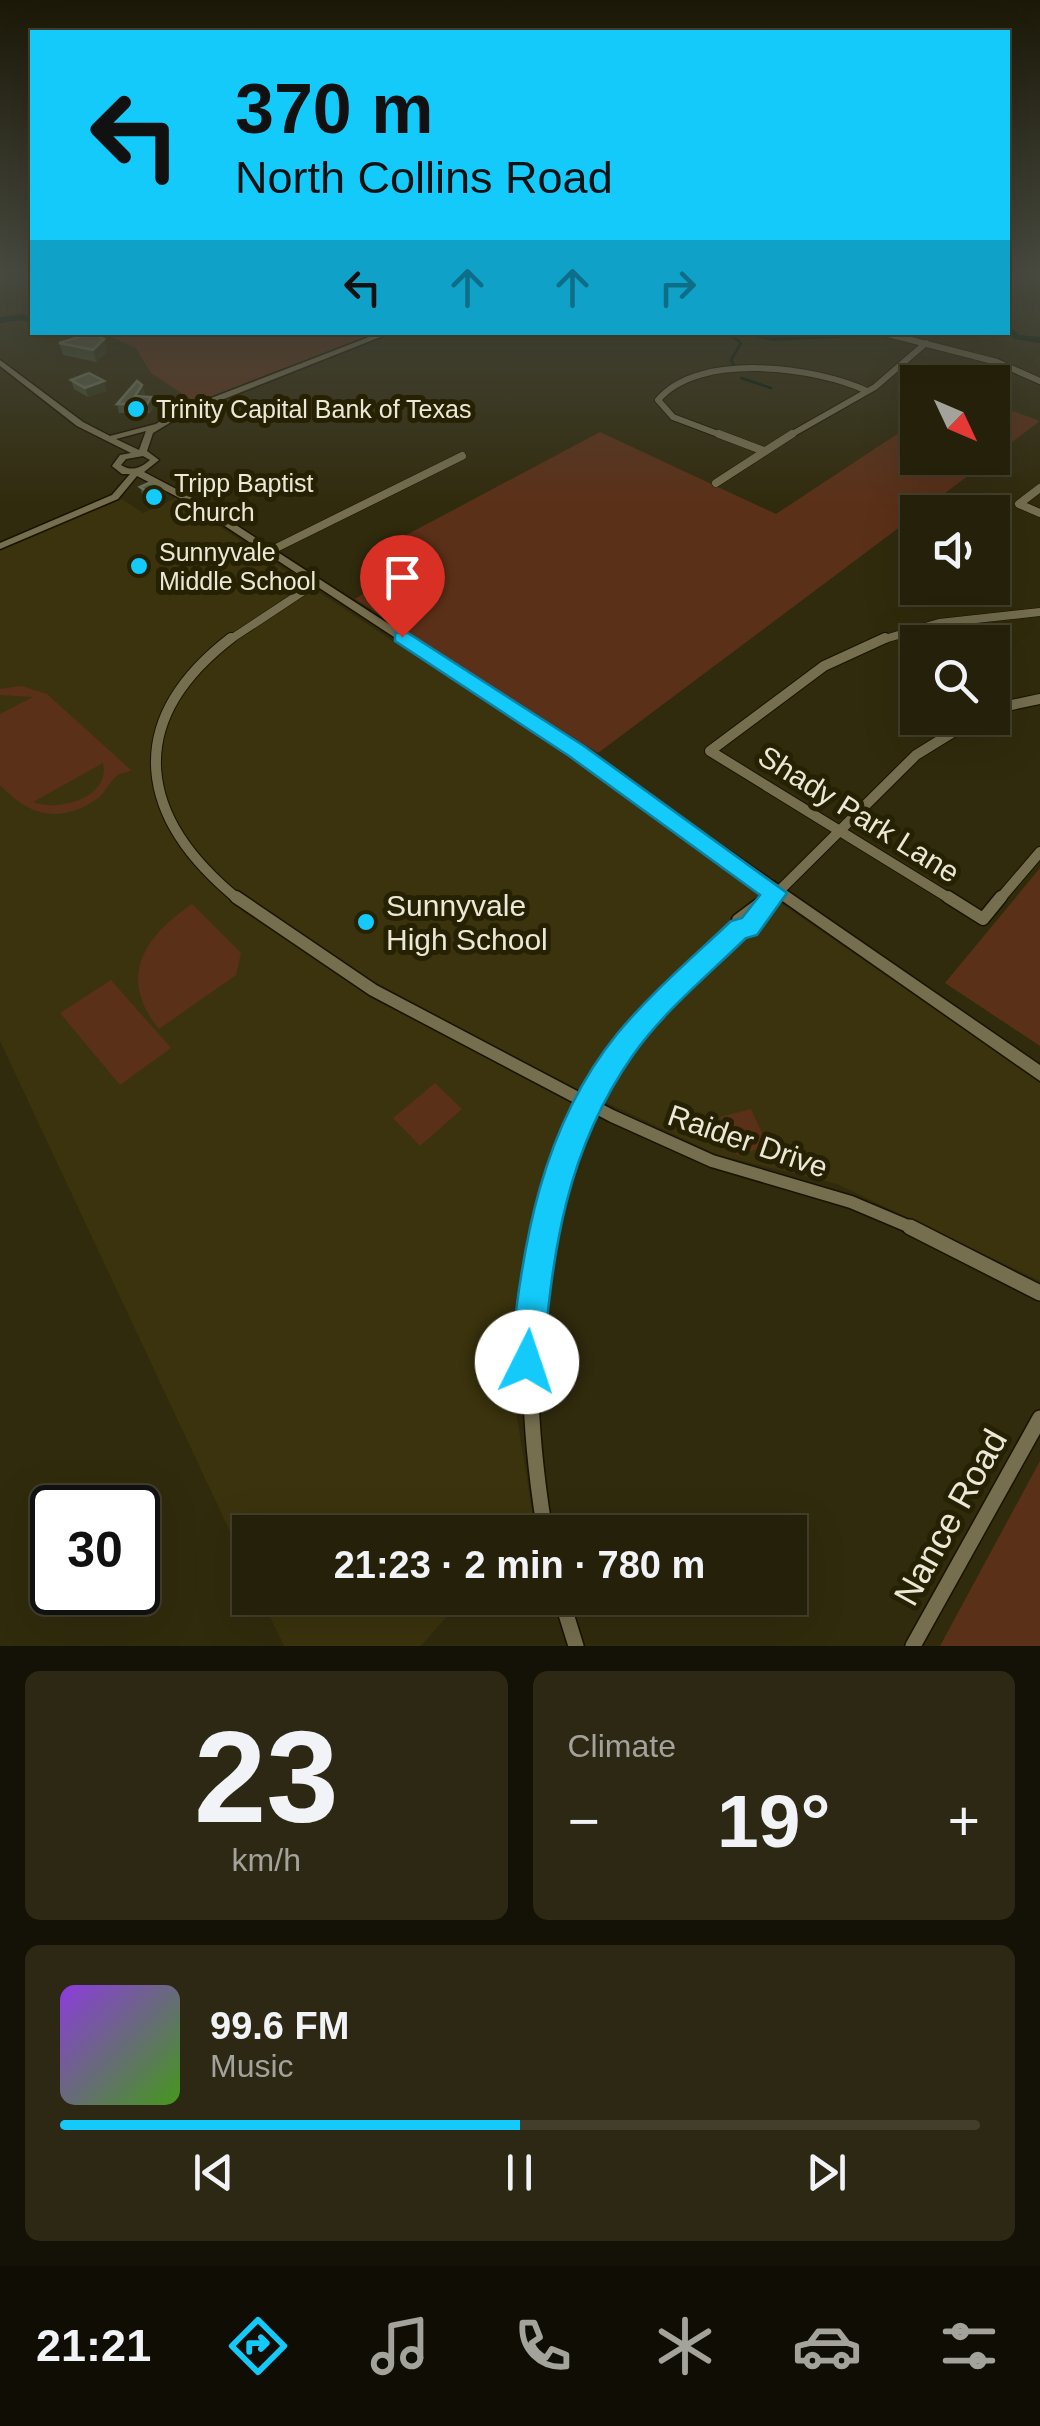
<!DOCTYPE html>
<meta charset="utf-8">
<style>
body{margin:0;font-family:Helvetica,sans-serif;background:#2d2813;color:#f1f3f6;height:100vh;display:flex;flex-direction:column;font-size:38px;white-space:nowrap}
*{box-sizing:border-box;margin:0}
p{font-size:32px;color:#a3a39c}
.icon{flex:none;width:55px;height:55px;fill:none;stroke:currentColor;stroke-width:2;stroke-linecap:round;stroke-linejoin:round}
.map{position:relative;height:1646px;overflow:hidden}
.panel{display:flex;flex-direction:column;gap:25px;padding:25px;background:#141206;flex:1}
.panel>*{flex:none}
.guide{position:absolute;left:30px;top:30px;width:980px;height:305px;border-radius:0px;box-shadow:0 10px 40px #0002,0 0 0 2px #423e2b;background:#13cafb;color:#111;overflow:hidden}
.needle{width:65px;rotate:134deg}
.fabs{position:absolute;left:900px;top:365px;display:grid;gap:20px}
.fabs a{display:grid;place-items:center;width:110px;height:110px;border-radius:0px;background:#25200a;box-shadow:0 10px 40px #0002,0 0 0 2px #423e2b;font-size:50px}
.speed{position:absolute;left:30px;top:1485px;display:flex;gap:20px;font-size:50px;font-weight:700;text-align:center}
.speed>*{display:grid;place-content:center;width:130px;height:130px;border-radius:50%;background:#25200a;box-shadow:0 10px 40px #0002,0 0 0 2px #423e2b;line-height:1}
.speed .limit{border:5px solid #111;border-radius:15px;background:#fff;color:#111}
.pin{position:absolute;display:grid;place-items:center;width:85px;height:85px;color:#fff;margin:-102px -42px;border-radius:50% 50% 50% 0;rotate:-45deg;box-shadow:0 0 10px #0007}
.pin .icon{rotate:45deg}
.me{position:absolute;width:110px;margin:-55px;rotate:4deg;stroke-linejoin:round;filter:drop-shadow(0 0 8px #0008)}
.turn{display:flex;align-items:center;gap:35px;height:210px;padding:0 40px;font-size:45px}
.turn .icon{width:130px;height:130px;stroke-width:2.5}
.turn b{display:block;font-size:70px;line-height:85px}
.lanes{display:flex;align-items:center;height:95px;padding:0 40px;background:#0003;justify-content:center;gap:50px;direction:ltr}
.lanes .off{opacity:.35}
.big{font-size:75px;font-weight:700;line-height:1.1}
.panel .card{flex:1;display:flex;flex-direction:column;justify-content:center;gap:15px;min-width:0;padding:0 35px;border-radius:15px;background:#2d2813}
.panel .dial{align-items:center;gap:0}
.dial b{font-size:130px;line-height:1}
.song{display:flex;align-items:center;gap:30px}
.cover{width:120px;height:120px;border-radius:15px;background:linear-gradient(135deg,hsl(270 70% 55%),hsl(100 70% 35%))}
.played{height:10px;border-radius:5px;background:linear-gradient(90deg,#13cafb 50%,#423e2b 50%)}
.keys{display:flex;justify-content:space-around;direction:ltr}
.heat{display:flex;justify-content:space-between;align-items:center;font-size:55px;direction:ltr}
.panel .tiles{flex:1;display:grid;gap:25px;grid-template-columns:1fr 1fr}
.card:last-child{grid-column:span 2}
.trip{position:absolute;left:232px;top:1515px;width:575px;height:100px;border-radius:0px;background:#25200a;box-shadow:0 10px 40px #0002,0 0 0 2px #423e2b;font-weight:700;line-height:100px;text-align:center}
.menu{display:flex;height:160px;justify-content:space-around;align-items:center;background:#0f0d04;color:#a3a39c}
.menu .icon{width:70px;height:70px}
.menu .on{color:#13cafb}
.menu b{font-size:45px;color:#f1f3f6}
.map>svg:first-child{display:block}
.built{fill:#3b330d}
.green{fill:#5b3018;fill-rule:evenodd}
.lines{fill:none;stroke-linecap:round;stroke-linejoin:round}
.stream{stroke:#031707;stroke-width:2.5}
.river{fill:#031707;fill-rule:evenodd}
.minor-far4-casing{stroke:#191300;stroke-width:8}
.minor-far3-casing{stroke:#191300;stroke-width:9}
.minor-far2-casing{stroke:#191300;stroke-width:12}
.minor-far1-casing{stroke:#191300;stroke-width:15}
.minor-casing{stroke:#191300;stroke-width:18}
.tertiary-casing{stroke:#191300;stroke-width:3}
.minor-far4{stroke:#756e4f;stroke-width:6}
.minor-far3{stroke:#756e4f;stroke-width:8}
.minor-far2{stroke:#756e4f;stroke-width:10}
.minor-far1{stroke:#756e4f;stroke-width:12}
.minor{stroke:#756e4f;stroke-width:15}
.tertiary{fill:#756e4f;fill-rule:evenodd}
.wall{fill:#454d31}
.shaded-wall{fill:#35381b}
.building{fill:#575d43;stroke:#6e735a;stroke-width:2.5}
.route{fill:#13cafb;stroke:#0c83a3;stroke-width:2.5}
.poi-dot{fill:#13cafb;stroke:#272103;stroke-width:4}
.labels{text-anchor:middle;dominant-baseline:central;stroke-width:10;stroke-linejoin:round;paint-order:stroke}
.far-poi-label{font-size:25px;fill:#ece8d7;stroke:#272103;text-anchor:start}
.street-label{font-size:30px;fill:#ece8d7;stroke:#272103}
.poi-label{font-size:30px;fill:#ece8d7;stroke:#272103;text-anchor:start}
.near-street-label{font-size:35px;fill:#ece8d7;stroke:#272103}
</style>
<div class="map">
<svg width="1040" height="1646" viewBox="0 0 1040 1646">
<rect width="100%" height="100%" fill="#312b0d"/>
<path class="built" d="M176,498L531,732L1040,1081V1281L837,1184L718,1155L584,1092L540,1192L513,1314L517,1417L533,1516L518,1532H250V1574L0,1041V550L122,499L143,513Z
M261,1598H463L421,1646H284Z"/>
<path class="green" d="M102,333H378L198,404L151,373L136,348Z
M993,404L1040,421L992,457V404Z
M917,421L918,458H992L598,753L355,599L396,572L378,550L600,432L776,514Z
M22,686L47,694L131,770C127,773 122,772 118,775C111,779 106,792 98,798C60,825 29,816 0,785V714L33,697L0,695V689ZM103,763C111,798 59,812 33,802Z
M1040,868V1046L945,983Z
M192,904L241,953L236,975L159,1029C117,977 144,937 192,904Z
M111,980L171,1048L120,1085L60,1013Z
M435,1083L462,1109L420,1146L393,1118Z
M751,1109L768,1146L737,1155L720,1117Z
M1040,1461V1646H939H940Z"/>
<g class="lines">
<path class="stream" d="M731,335L741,343L731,360L734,365
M741,378L771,388"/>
<path class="river" d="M24,314L32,319V324L23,320L0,323V317Z
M1008,325L1020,335L1040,337V343L1014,339L1008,332Z
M684,332H761L772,335L876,333L872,336L772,341L753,336L688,335Z"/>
<g class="minor-far4-casing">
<path id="minor-far4" d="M880,332L997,362L1040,381
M726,437L673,417L658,400C699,351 816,367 867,391
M787,437L875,387L926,343"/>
</g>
<g class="minor-far3-casing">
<path id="minor-far3" d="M719,434L764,451
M716,483L792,434
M1040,488L1019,504L1040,513
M268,552L462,456
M228,641L316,583
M878,641L939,623L1040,612"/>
</g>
<g class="minor-far2-casing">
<path id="minor-far2" d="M231,638C121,723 139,819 239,900
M885,638L824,666L710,751L952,900
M992,709L1040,699
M766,900L774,894
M770,900L916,755L976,718
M999,900L1040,852"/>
</g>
<g class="minor-far1-casing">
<path id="minor-far1" d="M236,897L373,990L612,1116L712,1161L851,1202L915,1229
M948,897L983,919L1001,897
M740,929L738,920L769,897
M543,1229C566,1101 648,1014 740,929L748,928L772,897"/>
</g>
<g class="minor-casing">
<path id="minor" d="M543,1227C524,1330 528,1428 545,1532
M910,1227L1040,1293
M561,1598L576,1646
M913,1646L1040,1418"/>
</g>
<g class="tertiary-casing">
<path id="tertiary" d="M382,332H393L181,416L153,433L147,451L159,460L144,472L199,501L580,748L1040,1065V1081L572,754L193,505L137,476L118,499L0,549V543L112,495L130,474H122L112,466L120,455L131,453L77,426L0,366V360L83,422L110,436L156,424L175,412ZM146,431L139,450L116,439ZM143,456L150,460C141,468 131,472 121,465L126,459Z"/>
</g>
<use href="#minor-far4" class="minor-far4"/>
<use href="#minor-far3" class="minor-far3"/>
<use href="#minor-far2" class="minor-far2"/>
<use href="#minor-far1" class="minor-far1"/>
<use href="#minor" class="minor"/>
<use href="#tertiary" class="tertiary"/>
</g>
<path class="wall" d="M104,339L107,351L96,362L63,355L59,343Z
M71,380L104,381L106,391L88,397L74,389Z
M142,385L145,394L143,396L151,397L154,406L150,413H119L117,404Z
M140,487L163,492L165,499L155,503L142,494Z"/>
<path class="shaded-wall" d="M104,339L107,351L96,362L93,350Z
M104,381L106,391L88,397L85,388Z
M142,385L145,394L138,405L135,396Z
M151,397L154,406L150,413L147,404Z
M163,492L165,499L155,503L154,496Z"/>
<path class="building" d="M92,333L104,339L93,350L59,343Z
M89,373L104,381L85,388L71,380Z
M137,381L142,385L135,396L151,397L147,404H117Z
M149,483L163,492L154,496L140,487Z"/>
<linearGradient id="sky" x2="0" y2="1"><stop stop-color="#1b1807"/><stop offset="0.54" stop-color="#484a40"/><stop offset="1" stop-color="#484a40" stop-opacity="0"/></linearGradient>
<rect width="1040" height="505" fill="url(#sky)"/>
<path class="route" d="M395,633H408L584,746L787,893L757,935L746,938C708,975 664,1011 633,1055C566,1151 553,1248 543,1362L539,1374L527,1378L515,1374L510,1362C522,1245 541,1128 617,1034C651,993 692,958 731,921L742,918L760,895L569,756L395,641Z"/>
<g class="poi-dot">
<circle cx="136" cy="409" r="10"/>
<circle cx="154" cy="497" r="10"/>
<circle cx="139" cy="566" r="10"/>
<circle cx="366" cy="922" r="10"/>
</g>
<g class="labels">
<g class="far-poi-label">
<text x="156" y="409">Trinity Capital Bank of Texas</text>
<text x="174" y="483">Tripp Baptist<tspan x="174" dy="29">Church</tspan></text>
<text x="159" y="552">Sunnyvale<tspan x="159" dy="29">Middle School</tspan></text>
</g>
<g class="street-label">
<text transform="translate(859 814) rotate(32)">Shady Park Lane</text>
<text transform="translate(748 1141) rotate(19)">Raider Drive</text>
</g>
<g class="poi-label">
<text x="386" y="905">Sunnyvale<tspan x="386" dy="34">High School</tspan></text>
</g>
<g class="near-street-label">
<text transform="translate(950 1517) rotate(-61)">Nance Road</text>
</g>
</g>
</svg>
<div class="fabs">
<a><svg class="needle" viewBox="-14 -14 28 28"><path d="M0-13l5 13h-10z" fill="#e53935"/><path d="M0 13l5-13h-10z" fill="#a3a39c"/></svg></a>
<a><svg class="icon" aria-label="sound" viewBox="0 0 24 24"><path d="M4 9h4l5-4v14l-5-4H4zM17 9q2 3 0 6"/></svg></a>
<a><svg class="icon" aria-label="search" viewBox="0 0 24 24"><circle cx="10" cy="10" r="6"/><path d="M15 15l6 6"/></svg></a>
</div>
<div class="speed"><div class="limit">30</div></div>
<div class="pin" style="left:402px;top:637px;background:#d93025"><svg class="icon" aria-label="arrive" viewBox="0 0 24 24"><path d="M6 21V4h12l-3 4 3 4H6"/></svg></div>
<svg class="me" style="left:527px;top:1362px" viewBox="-20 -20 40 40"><circle r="19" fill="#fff"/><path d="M0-13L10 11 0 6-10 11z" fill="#13cafb"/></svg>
<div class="trip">21:23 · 2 min · 780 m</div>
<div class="guide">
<div class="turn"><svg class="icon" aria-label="left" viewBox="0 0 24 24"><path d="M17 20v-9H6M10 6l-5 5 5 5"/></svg><div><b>370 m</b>North Collins Road</div></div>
<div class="lanes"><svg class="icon" aria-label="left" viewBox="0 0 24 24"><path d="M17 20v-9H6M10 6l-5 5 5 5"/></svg><svg class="icon off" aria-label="ahead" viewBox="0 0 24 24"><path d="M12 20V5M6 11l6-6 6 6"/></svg><svg class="icon off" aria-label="ahead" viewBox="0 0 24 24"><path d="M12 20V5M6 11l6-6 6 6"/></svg><svg class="icon off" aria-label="right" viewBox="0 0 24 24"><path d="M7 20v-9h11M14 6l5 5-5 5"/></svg></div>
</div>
</div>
<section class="panel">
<div class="tiles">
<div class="card dial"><b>23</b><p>km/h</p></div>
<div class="card"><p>Climate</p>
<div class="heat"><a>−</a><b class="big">19°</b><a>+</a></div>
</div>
<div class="card">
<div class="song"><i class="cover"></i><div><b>99.6 FM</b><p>Music</p></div></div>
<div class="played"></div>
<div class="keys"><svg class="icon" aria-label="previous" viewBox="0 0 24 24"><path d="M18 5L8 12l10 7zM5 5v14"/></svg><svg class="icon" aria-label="pause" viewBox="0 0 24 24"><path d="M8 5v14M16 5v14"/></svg><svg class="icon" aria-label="next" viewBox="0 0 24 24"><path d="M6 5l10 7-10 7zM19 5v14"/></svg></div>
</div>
</div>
</section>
<nav class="menu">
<b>21:21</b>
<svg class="icon on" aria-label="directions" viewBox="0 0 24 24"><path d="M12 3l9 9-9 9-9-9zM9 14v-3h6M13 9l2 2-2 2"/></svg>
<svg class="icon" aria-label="music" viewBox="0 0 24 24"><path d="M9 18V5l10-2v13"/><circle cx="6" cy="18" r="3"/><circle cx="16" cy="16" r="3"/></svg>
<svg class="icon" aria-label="phone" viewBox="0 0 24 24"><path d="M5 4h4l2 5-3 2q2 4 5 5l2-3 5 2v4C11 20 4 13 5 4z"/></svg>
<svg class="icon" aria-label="climate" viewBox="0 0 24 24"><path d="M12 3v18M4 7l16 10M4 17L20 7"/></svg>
<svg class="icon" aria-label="car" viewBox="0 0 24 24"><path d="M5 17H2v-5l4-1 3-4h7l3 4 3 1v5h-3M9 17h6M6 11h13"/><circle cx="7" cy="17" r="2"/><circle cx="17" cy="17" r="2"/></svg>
<svg class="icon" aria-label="filters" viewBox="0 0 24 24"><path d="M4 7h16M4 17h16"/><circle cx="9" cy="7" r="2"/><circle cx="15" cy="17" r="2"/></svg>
</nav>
